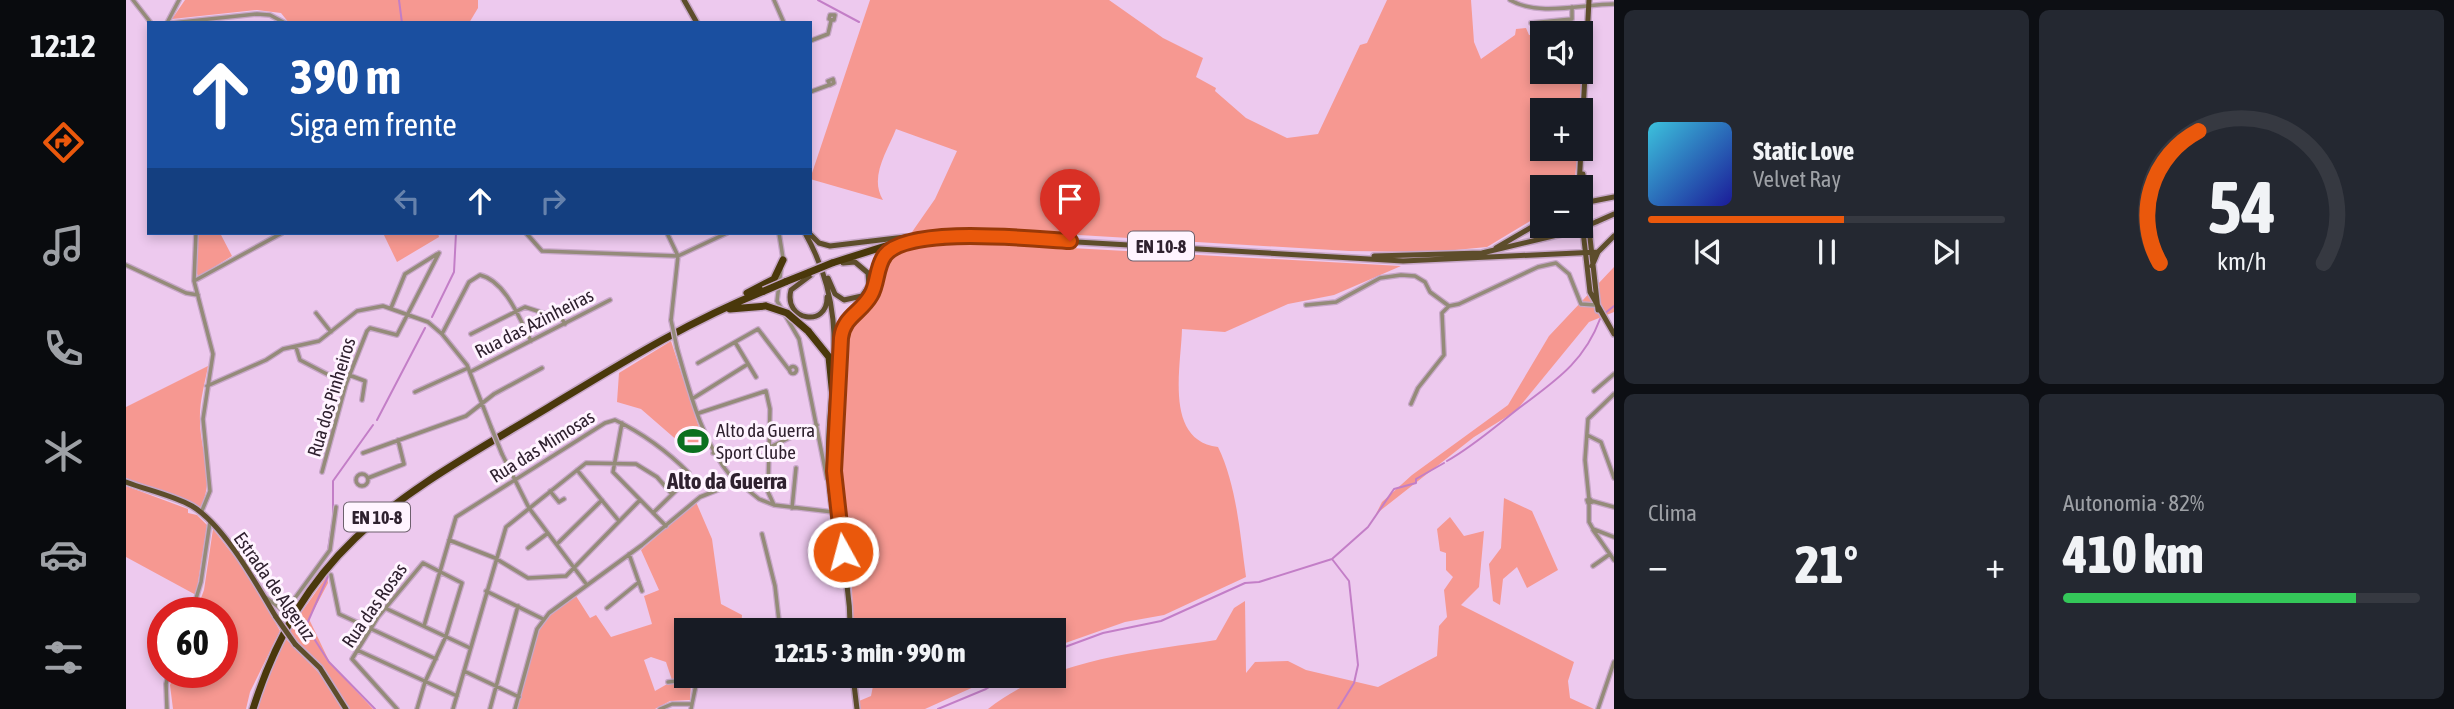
<!DOCTYPE html>
<html lang="pt">
<meta charset="utf-8">
<style>
body{margin:0;font-family:"Asap Condensed",sans-serif;background:#242831;color:#f1f3f6;height:100vh;display:flex;flex-direction:column;font-size:26px;white-space:nowrap}
*{box-sizing:border-box;margin:0}
p{font-size:23px;color:#9ea1a6}
.icon{flex:none;width:38px;height:38px;fill:none;stroke:currentColor;stroke-width:2;stroke-linecap:round;stroke-linejoin:round}
.map{position:relative;flex:1;overflow:hidden}
.side{display:flex;flex-direction:column;gap:10px;padding:10px;background:#0d0f14;width:840px}
.side>*{flex:none}
.banner{position:absolute;left:21px;top:21px;width:665px;height:214px;border-radius:0px;box-shadow:0 4px 10px #0003;background:#1a4fa0;color:#fff;overflow:hidden}
.buttons{position:absolute;left:1404px;top:21px;display:grid;gap:14px}
.buttons a{display:grid;place-items:center;width:63px;height:63px;border-radius:0px;background:#171b24;box-shadow:0 4px 10px #0003;font-size:35px}
.speed{position:absolute;left:21px;top:597px;display:flex;gap:14px;font-size:35px;font-weight:700;text-align:center}
.speed>*{display:grid;place-content:center;width:91px;height:91px;border-radius:50%;background:#171b24;box-shadow:0 4px 10px #0003;line-height:1}
.speed .limit{border:10px solid #d22;background:#fff;color:#111}
.pin{position:absolute;display:grid;place-items:center;width:60px;height:60px;color:#fff;margin:-72px -30px;border-radius:50% 50% 50% 0;rotate:-45deg;box-shadow:0 0 7px #0007}
.pin .icon{rotate:45deg}
.me{position:absolute;width:77px;margin:-38px;rotate:353deg;stroke-linejoin:round;filter:drop-shadow(0 0 5px #0008)}
.turn{display:flex;align-items:center;gap:24px;height:147px;padding:0 28px;font-size:32px}
.turn .icon{width:91px;height:91px;stroke-width:2.5}
.turn b{display:block;font-size:49px;line-height:60px}
.lanes{display:flex;align-items:center;height:66px;padding:0 28px;background:#0003;justify-content:center;gap:35px;direction:ltr}
.lanes .off{opacity:.35}
.big{font-size:52px;font-weight:800;line-height:1.1}
.side .tile{flex:1;display:flex;flex-direction:column;justify-content:center;gap:10px;min-width:0;padding:0 24px;border-radius:10px;background:#242831}
.side .dial{align-items:center;gap:0}
.dial svg{height:182px;overflow:visible;fill:none;stroke:#363941;stroke-width:7;stroke-linecap:round;text-anchor:middle}
.dial text{fill:#f1f3f6;stroke:none}
.song{display:flex;align-items:center;gap:21px}
.cover{width:84px;height:84px;border-radius:10px;background:linear-gradient(135deg,hsl(190 70% 55%),hsl(240 70% 35%))}
.played{height:7px;border-radius:4px;background:linear-gradient(90deg,#ea580c 55%,#363941 55%)}
.keys{display:flex;justify-content:space-around;direction:ltr}
.heat{display:flex;justify-content:space-between;align-items:center;font-size:38px;direction:ltr}
.charge{height:10px;border-radius:5px;background:linear-gradient(90deg,#34c759 82%,#363941 0)}
.side .tiles{flex:1;display:grid;gap:10px;grid-template-columns:repeat(2,1fr)}
.trip{position:absolute;left:548px;top:618px;width:392px;height:70px;border-radius:0px;background:#171b24;box-shadow:0 4px 10px #0003;font-weight:800;line-height:70px;text-align:center}
main{display:flex;flex:1;min-height:0}
.tab-bar{display:flex;flex-direction:column;width:126px;justify-content:space-around;align-items:center;background:#090b0e;color:#9ea1a6}
.tab-bar .icon{width:49px;height:49px}
.tab-bar .current{color:#ea580c}
.tab-bar b{font-size:32px;color:#f1f3f6}
.map>svg:first-child{display:block}
.green{fill:#f69891}
.lines{fill:none;stroke-linecap:round;stroke-linejoin:round}
.stream{stroke:#c37ec7;stroke-width:2}
.minor-casing{stroke:#c7a7c8;stroke-width:6}
.major-casing{stroke:#c7a7c8;stroke-width:8}
.highway-casing{stroke:#c7a7c8;stroke-width:10}
.minor{stroke:#948b79;stroke-width:3.5}
.major{stroke:#5d4d2b;stroke-width:5}
.highway{stroke:#4a380b;stroke-width:7}
.minor-bridge-casing{stroke:#c7a7c8;stroke-width:6;stroke-linecap:butt}
.major-bridge-casing{stroke:#c7a7c8;stroke-width:8;stroke-linecap:butt}
.highway-bridge-casing{stroke:#c7a7c8;stroke-width:10;stroke-linecap:butt}
.minor-bridge{stroke:#948b79;stroke-width:3.5}
.major-bridge{stroke:#5d4d2b;stroke-width:5}
.highway-bridge{stroke:#4a380b;stroke-width:7}
.route-casing{stroke:#983908;stroke-width:18}
.route{stroke:#ea580c;stroke-width:12}
.labels{text-anchor:middle;dominant-baseline:central;stroke-width:6;stroke-linejoin:round;paint-order:stroke}
.shield{fill:#fff4ff;stroke:#6d606d;stroke-width:2}
.shield-label{font-size:18px;font-weight:bold;fill:#2f212f}
.street-label{font-size:19px;fill:#2f212f;stroke:#fff4ff}
.poi-label{font-size:19px;fill:#2f212f;stroke:#fff4ff;text-anchor:start}
.quarter-label{font-size:23px;font-weight:bold;fill:#2f212f;stroke:#fff4ff}
</style>
<main>
<nav class="tab-bar">
<b>12:12</b>
<svg class="icon current" aria-label="directions" viewBox="0 0 24 24"><path d="M12 3l9 9-9 9-9-9zM9 14v-3h6M13 9l2 2-2 2"/></svg>
<svg class="icon" aria-label="music" viewBox="0 0 24 24"><path d="M9 18V5l10-2v13"/><circle cx="6" cy="18" r="3"/><circle cx="16" cy="16" r="3"/></svg>
<svg class="icon" aria-label="phone" viewBox="0 0 24 24"><path d="M5 4h4l2 5-3 2q2 4 5 5l2-3 5 2v4C11 20 4 13 5 4z"/></svg>
<svg class="icon" aria-label="climate" viewBox="0 0 24 24"><path d="M12 3v18M4 7l16 10M4 17L20 7"/></svg>
<svg class="icon" aria-label="car" viewBox="0 0 24 24"><path d="M5 17H2v-5l4-1 3-4h7l3 4 3 1v5h-3M9 17h6M6 11h13"/><circle cx="7" cy="17" r="2"/><circle cx="17" cy="17" r="2"/></svg>
<svg class="icon" aria-label="filters" viewBox="0 0 24 24"><path d="M4 7h16M4 17h16"/><circle cx="9" cy="7" r="2"/><circle cx="15" cy="17" r="2"/></svg>
</nav>
<div class="map">
<svg width="1488" height="709" viewBox="0 0 1488 709">
<rect width="100%" height="100%" fill="#edc9ee"/>
<path class="green" d="M59,0H352V8L343,23H163L155,13L131,10L46,19Z
M744,0H983L1037,38L1077,58L1070,77L1090,88L1089,91L1120,118L1161,138L1192,134L1234,45L1241,43L1261,0H1345L1348,42L1355,59L1389,35L1390,29L1400,28L1403,35L1416,34V72H1454V54L1457,66L1454,110H1416V149H1452L1448,187H1416V214L1361,247L1308,252L1223,251L867,230L786,232L809,199L831,151L770,129C761,152 743,177 757,200L684,179Z
M72,233H94L106,256L72,277L69,266Z
M257,233H312L313,237L271,262Z
M834,242L1275,266L1208,295L1162,304L1099,332L1056,329C1055,368 1038,440 1092,447C1111,486 1114,535 1120,577L1038,615L999,622L928,647V630H727L726,588L711,490L724,326L750,299L765,258L789,246Z
M1488,267V312L1463,322L1390,411L1348,437L1250,514L1256,502L1286,475L1382,405L1423,336Z
M545,341L578,443L563,451L557,439L553,442L515,409L491,402L493,373Z
M82,366C79,383 73,403 74,421C74,451 90,479 74,508L0,478V407Z
M0,486L62,509V513L71,515L81,525L70,595L0,557Z
M1378,498L1406,511L1432,570L1401,588L1391,567L1377,579L1374,605L1367,601L1363,564L1375,548Z
M570,502L586,539L595,604L616,615L615,630H560V676H599L546,680L540,662L525,657L518,660L529,691L543,683L565,682L564,700L544,701L529,709H391L412,632L426,612L450,596L464,618L470,615L485,637L526,624L518,596L533,590L515,550Z
M1324,517L1338,536L1358,531L1353,587L1335,605L1448,662L1442,681L1444,698L1468,709H862C925,659 1014,652 1090,640L1108,608L1119,601L1120,673L1129,662L1162,661L1180,670L1252,687L1311,656L1313,626L1321,617L1318,590L1327,577L1320,570V553L1314,551L1311,529Z
M87,529L125,578L154,631L124,692L120,709H47L44,685L50,672H96V612H70L78,590Z
M201,576L202,583L183,619L204,663L247,709H223L196,665L172,643L163,630Z
M160,639L195,675L216,709H131L141,677Z
M749,676H872L799,709H734L733,701L745,696Z"/>
<g class="lines">
<path class="stream" d="M273,0L276,23
M692,0L733,22
M1478,314L1488,306
M306,317L328,272L330,233
M251,420L299,328
M1321,461C1344,448 1363,432 1383,416C1420,386 1456,368 1474,319
M207,519V481L247,425
M202,550L206,524
M1206,559L1223,581L1232,665L1228,683L1212,709
M203,574L180,626L203,662L249,709
M928,651L977,633L1035,621L1119,583L1133,582L1206,559L1242,527L1268,489L1290,483V479L1318,463
M812,709L860,689L882,676"/>
<g class="minor-casing">
<path id="minor" d="M7,0L25,23
M648,0L658,23
M1384,0C1413,17 1457,4 1488,4
M704,15H709L708,20L703,19Z
M41,23L53,0
M46,23L131,14L144,15L159,23
M1405,23L1446,19V7
M684,41L702,34L705,21
M707,79L708,83L704,85L702,81Z
M684,92L703,85
M70,233L68,281L87,354L77,419L84,491L75,513
M400,233L416,251L552,256L601,233
M541,233L552,256L545,320
M653,233L657,258
M0,265L60,293L72,295
M655,269L651,301L673,339L701,479
M68,281L156,233
M1180,305L1210,302L1254,278L1275,275L1289,276L1299,282L1304,292L1323,306L1333,304L1412,267L1430,263L1443,274L1455,304L1469,305
M265,308L279,274L311,254
M190,313L205,332
M316,334L343,282L354,275C380,281 394,320 405,341
M345,334L399,307L436,319L439,324
M609,342L630,377
M170,347L174,360L220,384
M551,348C564,393 576,442 606,478L610,477L612,482L633,499L648,505L707,512
M572,363L632,329L664,371
M663.5 370a3.5 3.5 0 1 1 7 0a3.5 3.5 0 1 1-7 0Z
M344,372L484,300
M223,375L239,381L236,400
M81,386L140,360L157,349L193,341L231,311L257,306L302,322L316,334L341,365L365,427
M1468,391L1488,374
M289,392L342,368
M566,399L622,364
M1285,404L1292,388L1318,355L1316,313L1323,306
M573,413L640,391L644,409L642,492L648,505
M496,423L487,472L540,526
M1461,435L1475,442L1488,478
M644,447L691,425
M237,453L340,416L368,394L416,368
M587,453L644,457
M376,454L403,508L461,585
M451,470L493,521
M196,472L220,384L241,331L244,328L271,335L313,253
M230 480a6 6 0 1 1 12 0a6 6 0 1 1-12 0Z
M242,478L278,464L272,440
M424,491L433,502L438,499
M1463,499L1459,460L1462,419L1488,394
M1464,499L1466,502L1462,503L1461,500Z
M1466,501L1488,507
M1463,504V522L1467,529L1488,537
M666,508L670,468
M1467,530L1488,560
M636,534L649,586L654,630
M323,540L369,558L402,578L440,576L514,500
M431,544L476,500
M402,548L422,533
M503,554L516,591
M1467,566L1484,554
M205,575L213,614L310,659
M360,591L417,619
M137,595L156,610L161,609L204,550L210,507
M259,608L344,648
M481,608L513,582
M66,612L75,582L84,522
M298,626L330,517L479,423L489,420C516,433 542,452 563,473V478L527,513
M231,650L331,696
M338,671L393,697
M542,682L571,679L642,682L649,676
M41,709L40,684L43,672
M271,709L226,659L252,617L297,563L336,583L320,636L299,682L291,709
M327,709L380,527L460,463L510,464L531,477L546,494
M364,709L392,606
M389,709L411,629L423,613L516,545L574,497L612,482
M534,709L546,704H566
M565,709L571,680
M1472,709L1488,662"/>
</g>
<g class="major-casing">
<path id="major" d="M558,0L571,23
M1457,174L1472,310
M1453,187L1463,0
M1457,203L1488,197
M1454,205L1464,292L1488,334
M1470,222L1488,214
M679,233C734,331 692,400 705,499C711,546 725,581 724,630
M683,233L693,243L704,246L779,237
M785,240L866,237L1277,261L1472,252
M1370,248L1416,221
M1248,256L1356,253L1448,231
M1466,266L1472,252L1488,236
M685,275L665,290C657,321 702,328 701,297
M702,278L709,294L718,300L736,296L743,286L742,273L729,262L717,263
M713,342L714,364
M715,344C716,319 730,317 743,299C757,278 749,257 775,244
M712,384L708,471L713,524
M0,482C21,490 46,495 66,506C98,525 131,585 150,617
M169,644L194,668L220,709
M727,676L731,709"/>
</g>
<g class="highway-casing">
<path id="highway" d="M706,263L788,237
M659,282L684,272
M621,293L648,279L657,260
M604,309L640,306
M682,331L703,357L707,397
M127,709C181,539 281,493 423,407C494,364 561,322 638,291"/>
</g>
<use href="#minor" class="minor"/>
<use href="#major" class="major"/>
<use href="#highway" class="highway"/>
<g class="minor-bridge-casing">
<path id="minor-bridge" d="M545,320L551,348
M365,427L376,454"/>
</g>
<g class="major-bridge-casing">
<path id="major-bridge" d="M1448,231L1470,222
M150,617L169,644"/>
</g>
<g class="highway-bridge-casing">
<path id="highway-bridge" d="M684,272L706,263
M638,291L659,282
M640,306L661,313L682,331"/>
</g>
<use href="#minor-bridge" class="minor-bridge"/>
<use href="#major-bridge" class="major-bridge"/>
<use href="#highway-bridge" class="highway-bridge"/>
</g>
<g class="lines">
<g class="route-casing">
<path id="route" d="M717,552L708,471L715,338C718,316 735,313 745,295C752,283 750,267 759,255C783,225 906,239 944,241"/>
</g>
<use href="#route" class="route"/>
</g>
<defs>
<g id="stadium-bare" transform="scale(2.415)"><path d="M0-5a6.5 5 0 1 0 0 10a6.5 5 0 1 0 0-10ZM-3.5-1.8h7v3.6h-7Z" fill="#0b701f" stroke="#fff4ff" stroke-width="2.5" paint-order="stroke"/></g>
</defs>
<g fill-rule="evenodd">
<use href="#stadium-bare" x="567" y="441"/>
</g>
<g class="labels">
<g class="shield">
<rect x="1002" y="231.5" width="66" height="29" rx="5"/>
<rect x="218" y="502.5" width="66" height="29" rx="5"/>
</g>
<g class="shield-label">
<text x="1035" y="246">EN 10-8</text>
<text x="251" y="517">EN 10-8</text>
</g>
<g class="street-label">
<text transform="translate(408 323) rotate(-27)">Rua das Azinheiras</text>
<text transform="translate(205 397) rotate(-73)">Rua dos Pinheiros</text>
<text transform="translate(416 446) rotate(-32)">Rua das Mimosas</text>
<text transform="translate(149 586) rotate(55)">Estrada de Algeruz</text>
<text transform="translate(248 605) rotate(-55)">Rua das Rosas</text>
</g>
<g class="poi-label">
<text x="590" y="430">Alto da Guerra<tspan x="590" dy="22">Sport Clube</tspan></text>
</g>
<g class="quarter-label">
<text x="601" y="481">Alto da Guerra</text>
</g>
</g>
</svg>
<div class="buttons">
<a><svg class="icon" aria-label="sound" viewBox="0 0 24 24"><path d="M4 9h4l5-4v14l-5-4H4zM17 9q2 3 0 6"/></svg></a>
<a>+</a>
<a>−</a>
</div>
<div class="speed"><div class="limit">60</div></div>
<div class="pin" style="left:944px;top:241px;background:#d93025"><svg class="icon" aria-label="arrive" viewBox="0 0 24 24"><path d="M6 21V4h12l-3 4 3 4H6"/></svg></div>
<svg class="me" style="left:717px;top:552px" viewBox="-20 -20 40 40"><circle r="17" fill="#ea580c" stroke="#fff" stroke-width="3"/><path d="M0-11L8 9 0 5-8 9z" fill="#fff"/></svg>
<div class="trip">12:15 · 3 min · 990 m</div>
<div class="banner">
<div class="turn"><svg class="icon" aria-label="ahead" viewBox="0 0 24 24"><path d="M12 20V5M6 11l6-6 6 6"/></svg><div><b>390 m</b>Siga em frente</div></div>
<div class="lanes"><svg class="icon off" aria-label="left" viewBox="0 0 24 24"><path d="M17 20v-9H6M10 6l-5 5 5 5"/></svg><svg class="icon" aria-label="ahead" viewBox="0 0 24 24"><path d="M12 20V5M6 11l6-6 6 6"/></svg><svg class="icon off" aria-label="right" viewBox="0 0 24 24"><path d="M7 20v-9h11M14 6l5 5-5 5"/></svg></div>
</div>
</div>
<section class="side">
<div class="tiles">
<div class="tile">
<div class="song"><i class="cover"></i><div><b>Static Love</b><p>Velvet Ray</p></div></div>
<div class="played"></div>
<div class="keys"><svg class="icon" aria-label="previous" viewBox="0 0 24 24"><path d="M18 5L8 12l10 7zM5 5v14"/></svg><svg class="icon" aria-label="pause" viewBox="0 0 24 24"><path d="M8 5v14M16 5v14"/></svg><svg class="icon" aria-label="next" viewBox="0 0 24 24"><path d="M6 5l10 7-10 7zM19 5v14"/></svg></div>
</div>
<div class="tile dial"><svg viewBox="0 0 100 80">
<path d="M14 69A42 42 0 1 1 86 69"/>
<path d="M14 69A42 42 0 0 1 31 11" stroke="#ea580c"/>
<text x="50" y="56" font-size="32" font-weight="700">54</text>
<text x="50" y="72" font-size="11">km/h</text>
</svg></div>
<div class="tile"><p>Clima</p>
<div class="heat"><a>−</a><b class="big">21°</b><a>+</a></div>
</div>
<div class="tile"><p>Autonomia · 82%</p><b class="big">410 km</b><div class="charge"></div></div>
</div>
</section>
</main>
